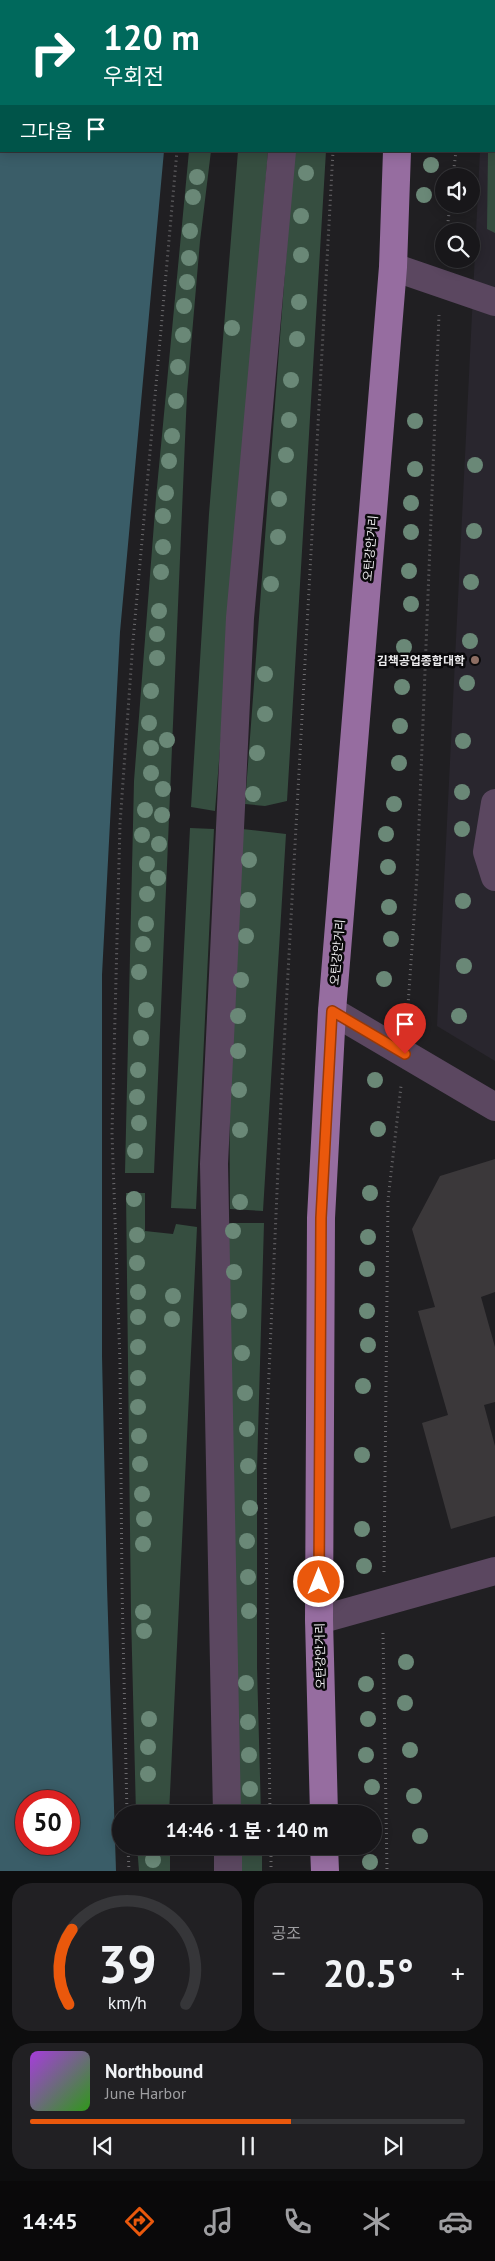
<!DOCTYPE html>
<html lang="ko">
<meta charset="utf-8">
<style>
body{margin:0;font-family:"PT Sans","Noto Sans KR",sans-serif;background:#212023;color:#f1f3f6;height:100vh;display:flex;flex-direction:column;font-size:19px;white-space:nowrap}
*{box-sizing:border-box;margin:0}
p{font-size:16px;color:#9f9fa2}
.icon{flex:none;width:28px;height:28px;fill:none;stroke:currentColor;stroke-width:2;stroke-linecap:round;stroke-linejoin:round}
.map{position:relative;height:1871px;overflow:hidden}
.drawer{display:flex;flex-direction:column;gap:12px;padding:12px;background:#0d0d0e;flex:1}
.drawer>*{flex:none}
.hud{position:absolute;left:0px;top:0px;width:495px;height:152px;box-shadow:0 2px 12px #0003,0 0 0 1px #363639;background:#00695c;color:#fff;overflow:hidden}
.fabs{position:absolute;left:435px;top:168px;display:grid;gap:10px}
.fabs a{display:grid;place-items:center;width:45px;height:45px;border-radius:50%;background:#18171a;box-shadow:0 2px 12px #0003,0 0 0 1px #363639;font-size:25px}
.speed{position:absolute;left:15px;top:1790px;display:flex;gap:10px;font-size:25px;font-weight:700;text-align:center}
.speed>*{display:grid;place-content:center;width:65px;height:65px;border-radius:50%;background:#18171a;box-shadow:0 2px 12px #0003,0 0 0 1px #363639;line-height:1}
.speed .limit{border:8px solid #d22;background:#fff;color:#111}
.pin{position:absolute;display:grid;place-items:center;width:42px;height:42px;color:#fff;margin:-51px -21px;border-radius:50% 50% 50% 0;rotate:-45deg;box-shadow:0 0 5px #0007}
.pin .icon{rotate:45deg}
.me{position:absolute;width:55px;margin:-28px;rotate:0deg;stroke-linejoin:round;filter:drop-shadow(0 0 4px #0008)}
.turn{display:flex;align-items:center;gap:18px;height:105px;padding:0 20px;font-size:22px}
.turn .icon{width:65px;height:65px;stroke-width:2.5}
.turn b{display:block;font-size:35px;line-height:42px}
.then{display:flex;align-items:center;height:48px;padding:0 20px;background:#0003;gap:10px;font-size:19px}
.big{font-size:38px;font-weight:700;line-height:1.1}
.drawer .card{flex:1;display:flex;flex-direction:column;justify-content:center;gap:8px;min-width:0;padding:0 18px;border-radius:20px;background:#212023}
.drawer .dial{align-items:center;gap:0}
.dial svg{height:130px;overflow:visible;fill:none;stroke:#363639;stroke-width:7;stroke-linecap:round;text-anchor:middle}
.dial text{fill:#f1f3f6;stroke:none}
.song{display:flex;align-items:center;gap:15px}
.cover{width:60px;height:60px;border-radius:8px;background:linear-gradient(135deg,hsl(280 70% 55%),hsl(110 70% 35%))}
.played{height:5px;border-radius:2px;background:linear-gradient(90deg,#ea580c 60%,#363639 60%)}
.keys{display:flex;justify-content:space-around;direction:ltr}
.heat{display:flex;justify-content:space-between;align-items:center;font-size:28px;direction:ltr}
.drawer .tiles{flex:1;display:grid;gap:12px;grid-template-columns:1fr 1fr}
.card:last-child{grid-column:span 2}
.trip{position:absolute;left:112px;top:1805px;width:270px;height:50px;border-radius:25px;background:#18171a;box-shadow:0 2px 12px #0003,0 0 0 1px #363639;font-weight:700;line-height:50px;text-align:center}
.dock{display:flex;height:80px;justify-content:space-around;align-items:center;background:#0a090a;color:#9f9fa2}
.dock .icon{width:35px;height:35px}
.dock .on{color:#ea580c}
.dock b{font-size:22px;color:#f1f3f6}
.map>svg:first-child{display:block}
.built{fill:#29262e}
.green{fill:#364e40}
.water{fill:#3a5d68;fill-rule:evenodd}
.building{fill:#3b383a}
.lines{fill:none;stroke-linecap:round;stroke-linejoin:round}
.path{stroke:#6b6a6d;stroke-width:3;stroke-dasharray:1 4;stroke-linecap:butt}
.minor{stroke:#5b4760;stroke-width:28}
.major{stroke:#966da0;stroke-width:28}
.tree{fill:#6a8877}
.route-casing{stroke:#983908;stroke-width:12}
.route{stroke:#ea580c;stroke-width:9}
.education-dot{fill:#8d6e63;stroke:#0a090b;stroke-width:2}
.labels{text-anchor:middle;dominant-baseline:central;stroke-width:5;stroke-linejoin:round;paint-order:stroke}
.street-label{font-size:12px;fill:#edecee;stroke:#0a090b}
.poi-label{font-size:12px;font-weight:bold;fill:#edecee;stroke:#0a090b;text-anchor:end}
</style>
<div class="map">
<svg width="495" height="1871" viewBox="0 0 495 1871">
<rect width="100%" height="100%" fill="#201f22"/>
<path class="built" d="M495,108V1061L437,1026L480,151H494Z"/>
<path class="green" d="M495,124V233L487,229L488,151H494Z
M189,151H211L200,241L187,393L154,1173H125L134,781L156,498Z
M238,151H268L215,811L191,807L209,514Z
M294,151H326L287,801L265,806L245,804Z
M190,828L214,829L196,1209L171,1208Z
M242,829L286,834L263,1211L230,1209L229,1008Z
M126,1193H145V1231L173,1234L176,1224L197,1227L169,1814H136L131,1614Z
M223,1223H264L257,1469V1667L261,1814H237Z
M137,1846H170V1871H139Z
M238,1846H262V1871H238Z"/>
<path class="water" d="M0,0H179L1,1V151H164L120,632L102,975V1356L107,1586L116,1871H0ZM26,1801H69V1844H26Z"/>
<path class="building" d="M495,1159V1292L481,1297L495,1347V1402L484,1405L495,1446V1516L451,1529L422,1423L448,1415L418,1311L435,1307L412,1229L440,1176Z"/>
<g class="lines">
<path class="path" d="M193,1V0
M342,1V0
M482,1L483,0
M494,49L495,50
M453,176L456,151
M447,231L450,204
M407,1020L417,875L439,315
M384,1572L388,1200L401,1086
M383,1633L387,1871
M127,1814L122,1588L120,1362L112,1133L120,824L133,641L177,151
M270,1814L265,1464L281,1101L333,151
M128,1846L129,1871
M271,1846V1871"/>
<path class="minor" d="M295,1V0
M393,267L495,302
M495,803L487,852L495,877
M332,1011L495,1107
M319,1620L495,1571
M227,1814L214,1164L240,618L282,151
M228,1846V1871"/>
<path class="major" d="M403,1V0
M324,1814L319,1620L321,1218L332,1011L393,267L397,151
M324,1846L325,1871"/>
</g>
<g class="tree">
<circle cx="431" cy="165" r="8"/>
<circle cx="306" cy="173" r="8"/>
<circle cx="197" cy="177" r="8"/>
<circle cx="424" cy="195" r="8"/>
<circle cx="193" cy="197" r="8"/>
<circle cx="301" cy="216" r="8"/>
<circle cx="190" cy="231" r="8"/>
<circle cx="301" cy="255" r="8"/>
<circle cx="189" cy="258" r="8"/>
<circle cx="187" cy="282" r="8"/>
<circle cx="299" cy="302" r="8"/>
<circle cx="184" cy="306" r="8"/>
<circle cx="232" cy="328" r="8"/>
<circle cx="183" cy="335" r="8"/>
<circle cx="297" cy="339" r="8"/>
<circle cx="178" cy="367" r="8"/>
<circle cx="291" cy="380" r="8"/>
<circle cx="176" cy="401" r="8"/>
<circle cx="289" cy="420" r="8"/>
<circle cx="415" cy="421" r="8"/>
<circle cx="172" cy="436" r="8"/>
<circle cx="286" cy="455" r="8"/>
<circle cx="169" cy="461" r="8"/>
<circle cx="475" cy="465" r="8"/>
<circle cx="415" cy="469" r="8"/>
<circle cx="166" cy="493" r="8"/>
<circle cx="279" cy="499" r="8"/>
<circle cx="411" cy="503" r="8"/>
<circle cx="163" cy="516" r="8"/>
<circle cx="474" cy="531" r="8"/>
<circle cx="411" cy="532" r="8"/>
<circle cx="278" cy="537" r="8"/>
<circle cx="163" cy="547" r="8"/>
<circle cx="409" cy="571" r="8"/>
<circle cx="161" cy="572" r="8"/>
<circle cx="471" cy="582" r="8"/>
<circle cx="271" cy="584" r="8"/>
<circle cx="411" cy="604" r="8"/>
<circle cx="159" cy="611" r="8"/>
<circle cx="157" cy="634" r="8"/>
<circle cx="470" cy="641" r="8"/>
<circle cx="404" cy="647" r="8"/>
<circle cx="157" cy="658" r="8"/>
<circle cx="265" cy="674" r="8"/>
<circle cx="467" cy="683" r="8"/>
<circle cx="402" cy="687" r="8"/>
<circle cx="151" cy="691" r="8"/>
<circle cx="265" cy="714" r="8"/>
<circle cx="149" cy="723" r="8"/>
<circle cx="400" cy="726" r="8"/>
<circle cx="167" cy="740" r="8"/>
<circle cx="463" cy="741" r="8"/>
<circle cx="151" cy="748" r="8"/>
<circle cx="257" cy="753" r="8"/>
<circle cx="399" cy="763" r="8"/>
<circle cx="151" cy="773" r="8"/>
<circle cx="163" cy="789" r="8"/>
<circle cx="462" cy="792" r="8"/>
<circle cx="253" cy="794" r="8"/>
<circle cx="394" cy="804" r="8"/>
<circle cx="145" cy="810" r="8"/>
<circle cx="162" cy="815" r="8"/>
<circle cx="462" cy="829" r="8"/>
<circle cx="386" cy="834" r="8"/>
<circle cx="142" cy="835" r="8"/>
<circle cx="159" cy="844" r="8"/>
<circle cx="249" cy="860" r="8"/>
<circle cx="147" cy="864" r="8"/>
<circle cx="388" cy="867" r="8"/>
<circle cx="158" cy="878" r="8"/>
<circle cx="147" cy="894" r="8"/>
<circle cx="248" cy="900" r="8"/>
<circle cx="463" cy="901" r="8"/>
<circle cx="389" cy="907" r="8"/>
<circle cx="146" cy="924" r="8"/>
<circle cx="246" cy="936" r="8"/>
<circle cx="391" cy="939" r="8"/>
<circle cx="143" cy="944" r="8"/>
<circle cx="464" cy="966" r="8"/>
<circle cx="139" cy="972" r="8"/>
<circle cx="384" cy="979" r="8"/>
<circle cx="241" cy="980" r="8"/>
<circle cx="146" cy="1010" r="8"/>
<circle cx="238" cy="1016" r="8"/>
<circle cx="459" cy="1016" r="8"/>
<circle cx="141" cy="1038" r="8"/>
<circle cx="238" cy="1051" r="8"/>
<circle cx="138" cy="1070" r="8"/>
<circle cx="375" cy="1080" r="8"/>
<circle cx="239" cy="1090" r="8"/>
<circle cx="137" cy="1097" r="8"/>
<circle cx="139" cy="1123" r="8"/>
<circle cx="378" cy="1129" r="8"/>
<circle cx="240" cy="1130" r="8"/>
<circle cx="135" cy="1151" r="8"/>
<circle cx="370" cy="1193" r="8"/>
<circle cx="134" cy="1199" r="8"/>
<circle cx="240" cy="1202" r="8"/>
<circle cx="233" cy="1231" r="8"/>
<circle cx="137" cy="1235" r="8"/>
<circle cx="368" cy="1237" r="8"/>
<circle cx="137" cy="1263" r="8"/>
<circle cx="367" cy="1269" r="8"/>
<circle cx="234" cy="1272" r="8"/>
<circle cx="138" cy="1292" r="8"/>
<circle cx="173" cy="1296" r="8"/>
<circle cx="239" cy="1311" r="8"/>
<circle cx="367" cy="1311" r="8"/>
<circle cx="138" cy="1317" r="8"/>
<circle cx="172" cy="1319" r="8"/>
<circle cx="368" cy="1345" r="8"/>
<circle cx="138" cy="1347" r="8"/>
<circle cx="242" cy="1353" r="8"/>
<circle cx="138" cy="1378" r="8"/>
<circle cx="363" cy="1386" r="8"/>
<circle cx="245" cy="1393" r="8"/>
<circle cx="138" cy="1407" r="8"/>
<circle cx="247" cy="1429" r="8"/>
<circle cx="139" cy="1436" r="8"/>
<circle cx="362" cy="1455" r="8"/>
<circle cx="140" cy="1464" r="8"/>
<circle cx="248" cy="1466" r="8"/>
<circle cx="142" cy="1494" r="8"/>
<circle cx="250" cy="1508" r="8"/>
<circle cx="144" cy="1519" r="8"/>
<circle cx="362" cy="1529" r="8"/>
<circle cx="247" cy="1541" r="8"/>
<circle cx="143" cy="1544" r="8"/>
<circle cx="364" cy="1566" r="8"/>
<circle cx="248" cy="1577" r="8"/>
<circle cx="249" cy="1611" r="8"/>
<circle cx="143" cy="1612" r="8"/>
<circle cx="144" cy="1631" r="8"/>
<circle cx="406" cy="1662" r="8"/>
<circle cx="246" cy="1683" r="8"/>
<circle cx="366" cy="1684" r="8"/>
<circle cx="405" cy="1703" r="8"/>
<circle cx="149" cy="1719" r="8"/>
<circle cx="368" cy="1719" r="8"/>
<circle cx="248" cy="1722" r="8"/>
<circle cx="148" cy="1747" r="8"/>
<circle cx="410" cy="1750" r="8"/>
<circle cx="249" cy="1755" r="8"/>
<circle cx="366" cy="1755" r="8"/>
<circle cx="148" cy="1774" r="8"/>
<circle cx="372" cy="1787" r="8"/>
<circle cx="250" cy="1789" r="8"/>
<circle cx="414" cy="1796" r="8"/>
<circle cx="420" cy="1836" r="8"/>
<circle cx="153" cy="1860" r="8"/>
<circle cx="370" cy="1862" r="8"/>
</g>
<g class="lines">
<g class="route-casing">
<path id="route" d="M319,1582L321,1218L332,1011L405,1054"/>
</g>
<use href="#route" class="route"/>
</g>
<circle class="education-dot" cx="475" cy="660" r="5"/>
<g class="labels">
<g class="street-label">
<text transform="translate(370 548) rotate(-85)">오탄강안거리</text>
<text transform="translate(337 952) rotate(-85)">오탄강안거리</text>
<text transform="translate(320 1656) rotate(-91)">오탄강안거리</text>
</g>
<g class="poi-label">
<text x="465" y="660">김책공업종합대학</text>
</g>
</g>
</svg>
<div class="fabs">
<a><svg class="icon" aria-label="sound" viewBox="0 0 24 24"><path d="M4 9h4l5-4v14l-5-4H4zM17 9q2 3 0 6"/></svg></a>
<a><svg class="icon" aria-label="search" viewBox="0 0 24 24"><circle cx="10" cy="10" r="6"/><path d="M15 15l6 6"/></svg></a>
</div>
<div class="speed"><div class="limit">50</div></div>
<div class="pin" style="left:405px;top:1054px;background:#d93025"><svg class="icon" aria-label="arrive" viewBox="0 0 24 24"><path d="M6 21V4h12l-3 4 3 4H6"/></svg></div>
<svg class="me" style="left:319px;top:1582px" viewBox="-20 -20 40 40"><circle r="17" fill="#ea580c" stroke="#fff" stroke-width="3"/><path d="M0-11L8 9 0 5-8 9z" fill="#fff"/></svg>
<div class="trip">14:46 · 1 분 · 140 m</div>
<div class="hud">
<div class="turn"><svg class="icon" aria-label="right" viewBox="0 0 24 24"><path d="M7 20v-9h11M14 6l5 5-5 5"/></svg><div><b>120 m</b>우회전</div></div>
<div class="then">그다음<svg class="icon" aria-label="arrive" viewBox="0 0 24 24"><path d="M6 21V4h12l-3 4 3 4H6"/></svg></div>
</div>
</div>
<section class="drawer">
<div class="tiles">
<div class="card dial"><svg viewBox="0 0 100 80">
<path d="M14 69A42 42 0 1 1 86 69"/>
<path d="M14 69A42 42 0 0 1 16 23" stroke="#ea580c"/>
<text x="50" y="56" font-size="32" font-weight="700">39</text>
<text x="50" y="72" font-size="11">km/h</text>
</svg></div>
<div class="card"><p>공조</p>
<div class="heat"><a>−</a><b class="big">20.5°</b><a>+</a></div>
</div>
<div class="card">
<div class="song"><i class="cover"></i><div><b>Northbound</b><p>June Harbor</p></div></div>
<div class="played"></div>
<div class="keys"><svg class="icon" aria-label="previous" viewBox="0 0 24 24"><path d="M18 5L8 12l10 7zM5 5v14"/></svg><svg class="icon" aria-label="pause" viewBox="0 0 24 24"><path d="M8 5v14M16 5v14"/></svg><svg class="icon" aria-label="next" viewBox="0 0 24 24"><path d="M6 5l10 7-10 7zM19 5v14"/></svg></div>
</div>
</div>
</section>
<nav class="dock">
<b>14:45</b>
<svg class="icon on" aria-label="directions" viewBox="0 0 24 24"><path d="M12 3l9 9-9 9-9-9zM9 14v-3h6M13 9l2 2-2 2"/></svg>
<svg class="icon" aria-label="music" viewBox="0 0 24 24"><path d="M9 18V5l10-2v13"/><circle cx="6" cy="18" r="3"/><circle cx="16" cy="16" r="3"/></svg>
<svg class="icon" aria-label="phone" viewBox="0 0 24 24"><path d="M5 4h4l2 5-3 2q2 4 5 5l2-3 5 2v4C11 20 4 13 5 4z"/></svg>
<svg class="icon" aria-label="climate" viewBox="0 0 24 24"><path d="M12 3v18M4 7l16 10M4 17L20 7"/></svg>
<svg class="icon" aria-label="car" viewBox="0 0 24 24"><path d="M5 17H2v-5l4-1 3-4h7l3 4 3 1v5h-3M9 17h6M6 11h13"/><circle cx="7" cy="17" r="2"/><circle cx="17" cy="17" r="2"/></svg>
</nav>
